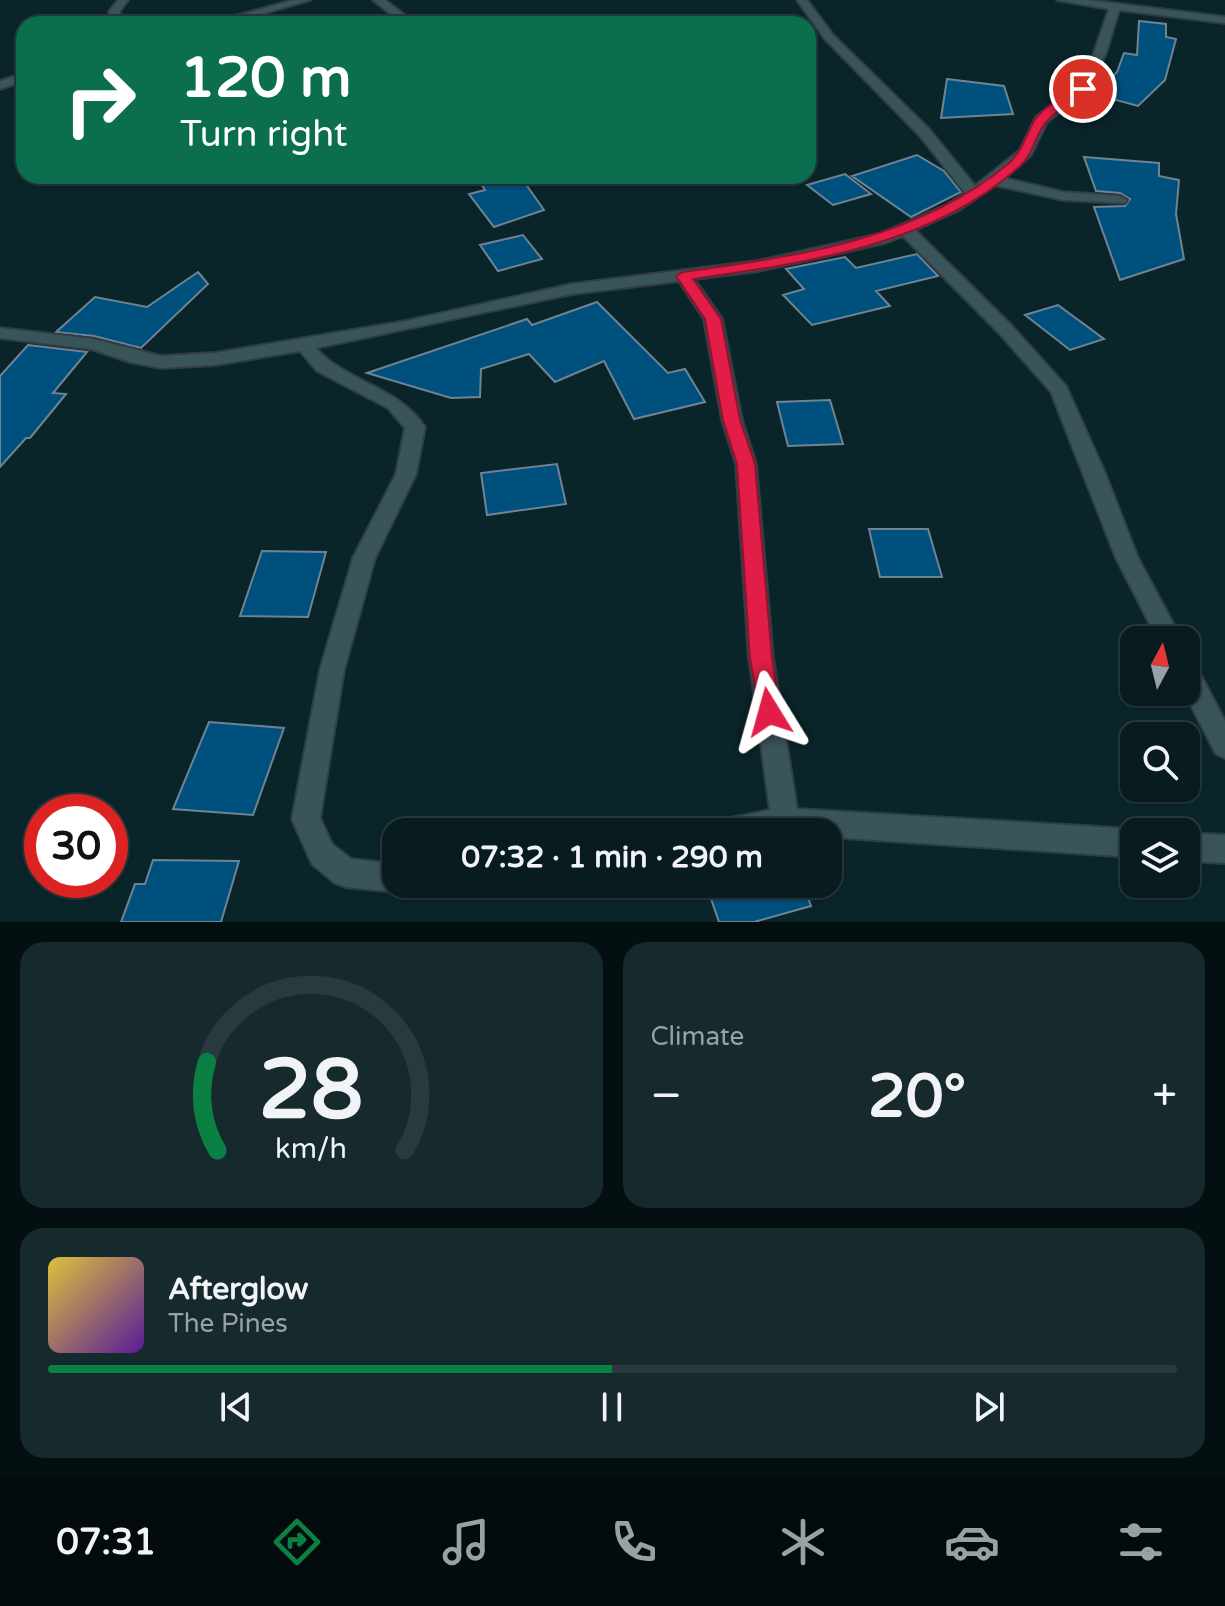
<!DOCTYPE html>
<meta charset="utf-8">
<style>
body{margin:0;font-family:"Varela Round",sans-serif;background:#16292d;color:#f1f3f6;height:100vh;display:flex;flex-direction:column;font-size:30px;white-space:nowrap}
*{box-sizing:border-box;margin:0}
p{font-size:26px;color:#98a1a5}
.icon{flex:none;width:44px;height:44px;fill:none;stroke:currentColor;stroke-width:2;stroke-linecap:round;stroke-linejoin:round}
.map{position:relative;height:922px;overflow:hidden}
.panel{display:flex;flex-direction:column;gap:20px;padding:20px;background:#040f12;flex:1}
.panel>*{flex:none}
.guide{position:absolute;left:16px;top:16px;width:800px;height:168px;border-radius:24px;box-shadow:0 2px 6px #0004,0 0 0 2px #293a3e;background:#0b6e4f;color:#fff;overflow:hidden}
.needle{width:52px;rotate:7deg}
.fabs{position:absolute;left:1120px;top:626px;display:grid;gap:16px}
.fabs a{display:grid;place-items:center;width:80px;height:80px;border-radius:16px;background:#081c20;box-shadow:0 2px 6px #0004,0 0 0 2px #293a3e;font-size:40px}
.speed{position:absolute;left:24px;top:794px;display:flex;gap:16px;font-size:40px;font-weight:700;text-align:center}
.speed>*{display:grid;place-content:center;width:104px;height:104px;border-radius:50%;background:#081c20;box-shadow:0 2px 6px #0004,0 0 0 2px #293a3e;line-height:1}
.speed .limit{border:12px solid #d22;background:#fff;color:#111}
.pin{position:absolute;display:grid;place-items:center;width:68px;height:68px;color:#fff;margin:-34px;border:4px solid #fff;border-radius:50%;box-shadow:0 2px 8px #0007}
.me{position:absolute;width:88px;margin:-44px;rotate:352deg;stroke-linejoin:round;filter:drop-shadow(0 0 6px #0008)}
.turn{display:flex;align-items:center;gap:28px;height:168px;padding:0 32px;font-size:36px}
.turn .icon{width:104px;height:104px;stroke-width:2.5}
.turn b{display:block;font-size:56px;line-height:68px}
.big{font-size:60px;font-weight:700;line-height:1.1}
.panel .tile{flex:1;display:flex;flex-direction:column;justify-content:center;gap:12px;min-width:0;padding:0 28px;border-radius:24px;background:#16292d}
.panel .dial{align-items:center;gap:0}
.dial svg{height:208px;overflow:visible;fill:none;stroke:#293a3e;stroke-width:7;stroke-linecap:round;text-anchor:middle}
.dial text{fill:#f1f3f6;stroke:none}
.song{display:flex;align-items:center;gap:24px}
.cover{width:96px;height:96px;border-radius:12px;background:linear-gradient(135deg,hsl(50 70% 55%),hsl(270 70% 35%))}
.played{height:8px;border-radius:4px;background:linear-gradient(90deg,#0b8043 50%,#293a3e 50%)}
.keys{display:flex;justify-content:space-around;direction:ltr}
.heat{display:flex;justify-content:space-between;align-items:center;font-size:44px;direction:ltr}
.panel .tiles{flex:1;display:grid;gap:20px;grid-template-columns:1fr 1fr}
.tile:last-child{grid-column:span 2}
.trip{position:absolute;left:382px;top:818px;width:460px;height:80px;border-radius:24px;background:#081c20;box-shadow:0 2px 6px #0004,0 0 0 2px #293a3e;font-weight:700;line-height:80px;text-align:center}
.tabs{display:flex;height:128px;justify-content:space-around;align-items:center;background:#030b0d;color:#98a1a5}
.tabs .icon{width:56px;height:56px}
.tabs .on{color:#0b8043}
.tabs b{font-size:36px;color:#f1f3f6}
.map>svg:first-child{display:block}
.building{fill:#00507e;stroke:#6f8393;stroke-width:2}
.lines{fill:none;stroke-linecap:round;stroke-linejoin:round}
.street-casing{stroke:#303d42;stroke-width:4}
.street{fill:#3a555a;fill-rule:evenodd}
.route{fill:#e11d48;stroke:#92132f;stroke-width:2}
</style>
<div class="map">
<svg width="1225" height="922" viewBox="0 0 1225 922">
<rect width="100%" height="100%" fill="#0a252a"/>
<path class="building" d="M1139,21L1166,24V37L1176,39L1165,80L1138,106L1094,94L1117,72L1124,53L1137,55Z
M947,79L1004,86L1013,114L941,118Z
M917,155L944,171L961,192L911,217L852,176Z
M1084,157L1159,163V176L1179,180L1176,214L1184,259L1120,280L1094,207L1125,206L1130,199L1120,193L1096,191Z
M845,174L871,194L833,205L807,185Z
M476,176H520L544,210L494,227L469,194L485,190Z
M523,235L542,259L498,271L480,245Z
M917,254L938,276L876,291L890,306L812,325L783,295L804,289L786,269L845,257L856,268Z
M198,272L208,284L141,348L94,336L56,332L95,297L147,307Z
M597,302L668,373L685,369L705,402L634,419L604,361L555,382L529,354L481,369L480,397L451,398L367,373L527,319L532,325Z
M1058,305L1104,339L1070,350L1025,315Z
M28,345L87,352L53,393L66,394L30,438H26L0,467V376Z
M830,400L843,444L788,446L777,402Z
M557,464L566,504L487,515L481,473Z
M869,529H928L942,577H880Z
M262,551L326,552L308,617L240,616Z
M209,722L284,728L253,815L173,809Z
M153,860L239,861L221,922H121L135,884H145Z
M731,884H803L811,906L754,922H719L708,890Z"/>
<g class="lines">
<g class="street-casing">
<path id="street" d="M118,0H128L119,12L125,24H113L109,12Z
M293,0H310L227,24H208Z
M373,0H385L416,24H403Z
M797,0H807L833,35L930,130L975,186L1020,150L1036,117L1078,87L1094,53L1109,9L1057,0H1088L1225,17V23L1119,10L1106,53L1089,89L1047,122L1031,155L1004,178L1063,192L1120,196L1127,200L1125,203L1063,200L994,185L959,210L915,230L1011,325L1066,386L1105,473L1138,558L1182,640H1158L1116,558L1051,392L999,333L903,236L885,243L758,271L694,279L722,319L742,420L756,464L773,658L797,809L1134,829L1140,832H1134V857L828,837V832H702L706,823L770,810L749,658L736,464L722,420L704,319L679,281L572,294L316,348C347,383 398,386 425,427L416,474L375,558L344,670L320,818L332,844L351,859L396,864V884H408L396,892L345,887L335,883L312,864L292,819L320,670L353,558L396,474L405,428L388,408L317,371L300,351L215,365L161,368L130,362L91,349L0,338V328L93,339L161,356L215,353L406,321L572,284L758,261L880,234L949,204L965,193L920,136L825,39Z
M24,73V81L0,89V81Z
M1186,661L1195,664L1225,721V758L1216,754L1184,692Z
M1186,833L1225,835V863L1186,861Z"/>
</g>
<use href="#street" class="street"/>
</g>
<path class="route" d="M1083,85L1088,89L1087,91C1074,100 1058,109 1047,121C1035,134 1034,154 1019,167C931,246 805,263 693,279L721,319L740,420L755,464L772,658L780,712L777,720L769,723L761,720L750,658L737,464L723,420L705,319L676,276L683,272C797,256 918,240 1009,163C1022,151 1026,136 1034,121C1042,108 1069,91 1083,85Z"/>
</svg>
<div class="fabs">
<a><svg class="needle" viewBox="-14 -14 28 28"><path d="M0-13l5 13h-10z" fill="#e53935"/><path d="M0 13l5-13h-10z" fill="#98a1a5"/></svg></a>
<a><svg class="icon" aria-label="search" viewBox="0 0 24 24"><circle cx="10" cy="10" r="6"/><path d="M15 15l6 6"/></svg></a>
<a><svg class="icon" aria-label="layers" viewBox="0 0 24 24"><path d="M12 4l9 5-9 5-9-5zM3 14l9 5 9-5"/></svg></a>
</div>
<div class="speed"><div class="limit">30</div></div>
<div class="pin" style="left:1083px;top:89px;background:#d93025"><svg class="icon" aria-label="arrive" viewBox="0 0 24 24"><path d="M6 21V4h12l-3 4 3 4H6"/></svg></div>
<svg class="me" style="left:769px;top:712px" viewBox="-20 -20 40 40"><path d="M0-17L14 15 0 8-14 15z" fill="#e11d48" stroke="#fff" stroke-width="4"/></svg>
<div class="trip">07:32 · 1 min · 290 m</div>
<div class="guide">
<div class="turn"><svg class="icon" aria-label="right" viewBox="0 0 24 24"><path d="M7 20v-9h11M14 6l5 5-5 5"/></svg><div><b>120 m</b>Turn right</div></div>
</div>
</div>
<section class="panel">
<div class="tiles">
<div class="tile dial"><svg viewBox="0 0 100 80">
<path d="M14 69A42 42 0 1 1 86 69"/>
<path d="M14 69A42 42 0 0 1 10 35" stroke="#0b8043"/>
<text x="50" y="56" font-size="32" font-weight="700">28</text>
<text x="50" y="72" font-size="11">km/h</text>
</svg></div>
<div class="tile"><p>Climate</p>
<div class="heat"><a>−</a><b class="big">20°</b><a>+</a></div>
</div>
<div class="tile">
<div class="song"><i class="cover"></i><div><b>Afterglow</b><p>The Pines</p></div></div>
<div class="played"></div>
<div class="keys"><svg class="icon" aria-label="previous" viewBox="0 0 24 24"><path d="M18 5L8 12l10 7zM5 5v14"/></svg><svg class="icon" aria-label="pause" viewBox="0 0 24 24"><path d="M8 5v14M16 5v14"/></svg><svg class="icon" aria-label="next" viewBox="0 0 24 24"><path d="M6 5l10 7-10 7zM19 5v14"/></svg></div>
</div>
</div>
</section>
<nav class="tabs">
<b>07:31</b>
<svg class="icon on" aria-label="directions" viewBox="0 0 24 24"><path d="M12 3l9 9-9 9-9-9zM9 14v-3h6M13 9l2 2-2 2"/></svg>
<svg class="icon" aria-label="music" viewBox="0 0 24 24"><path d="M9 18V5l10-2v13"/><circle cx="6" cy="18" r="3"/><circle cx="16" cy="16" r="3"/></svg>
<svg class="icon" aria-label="phone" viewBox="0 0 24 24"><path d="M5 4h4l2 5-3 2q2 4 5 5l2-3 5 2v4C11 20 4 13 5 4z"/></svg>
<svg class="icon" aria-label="climate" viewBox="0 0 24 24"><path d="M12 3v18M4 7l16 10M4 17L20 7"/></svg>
<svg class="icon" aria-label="car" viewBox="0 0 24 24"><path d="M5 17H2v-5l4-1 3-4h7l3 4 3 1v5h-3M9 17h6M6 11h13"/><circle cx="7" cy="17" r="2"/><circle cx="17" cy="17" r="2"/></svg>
<svg class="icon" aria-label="filters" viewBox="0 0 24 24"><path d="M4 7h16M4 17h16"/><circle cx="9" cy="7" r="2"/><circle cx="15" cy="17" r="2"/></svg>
</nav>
